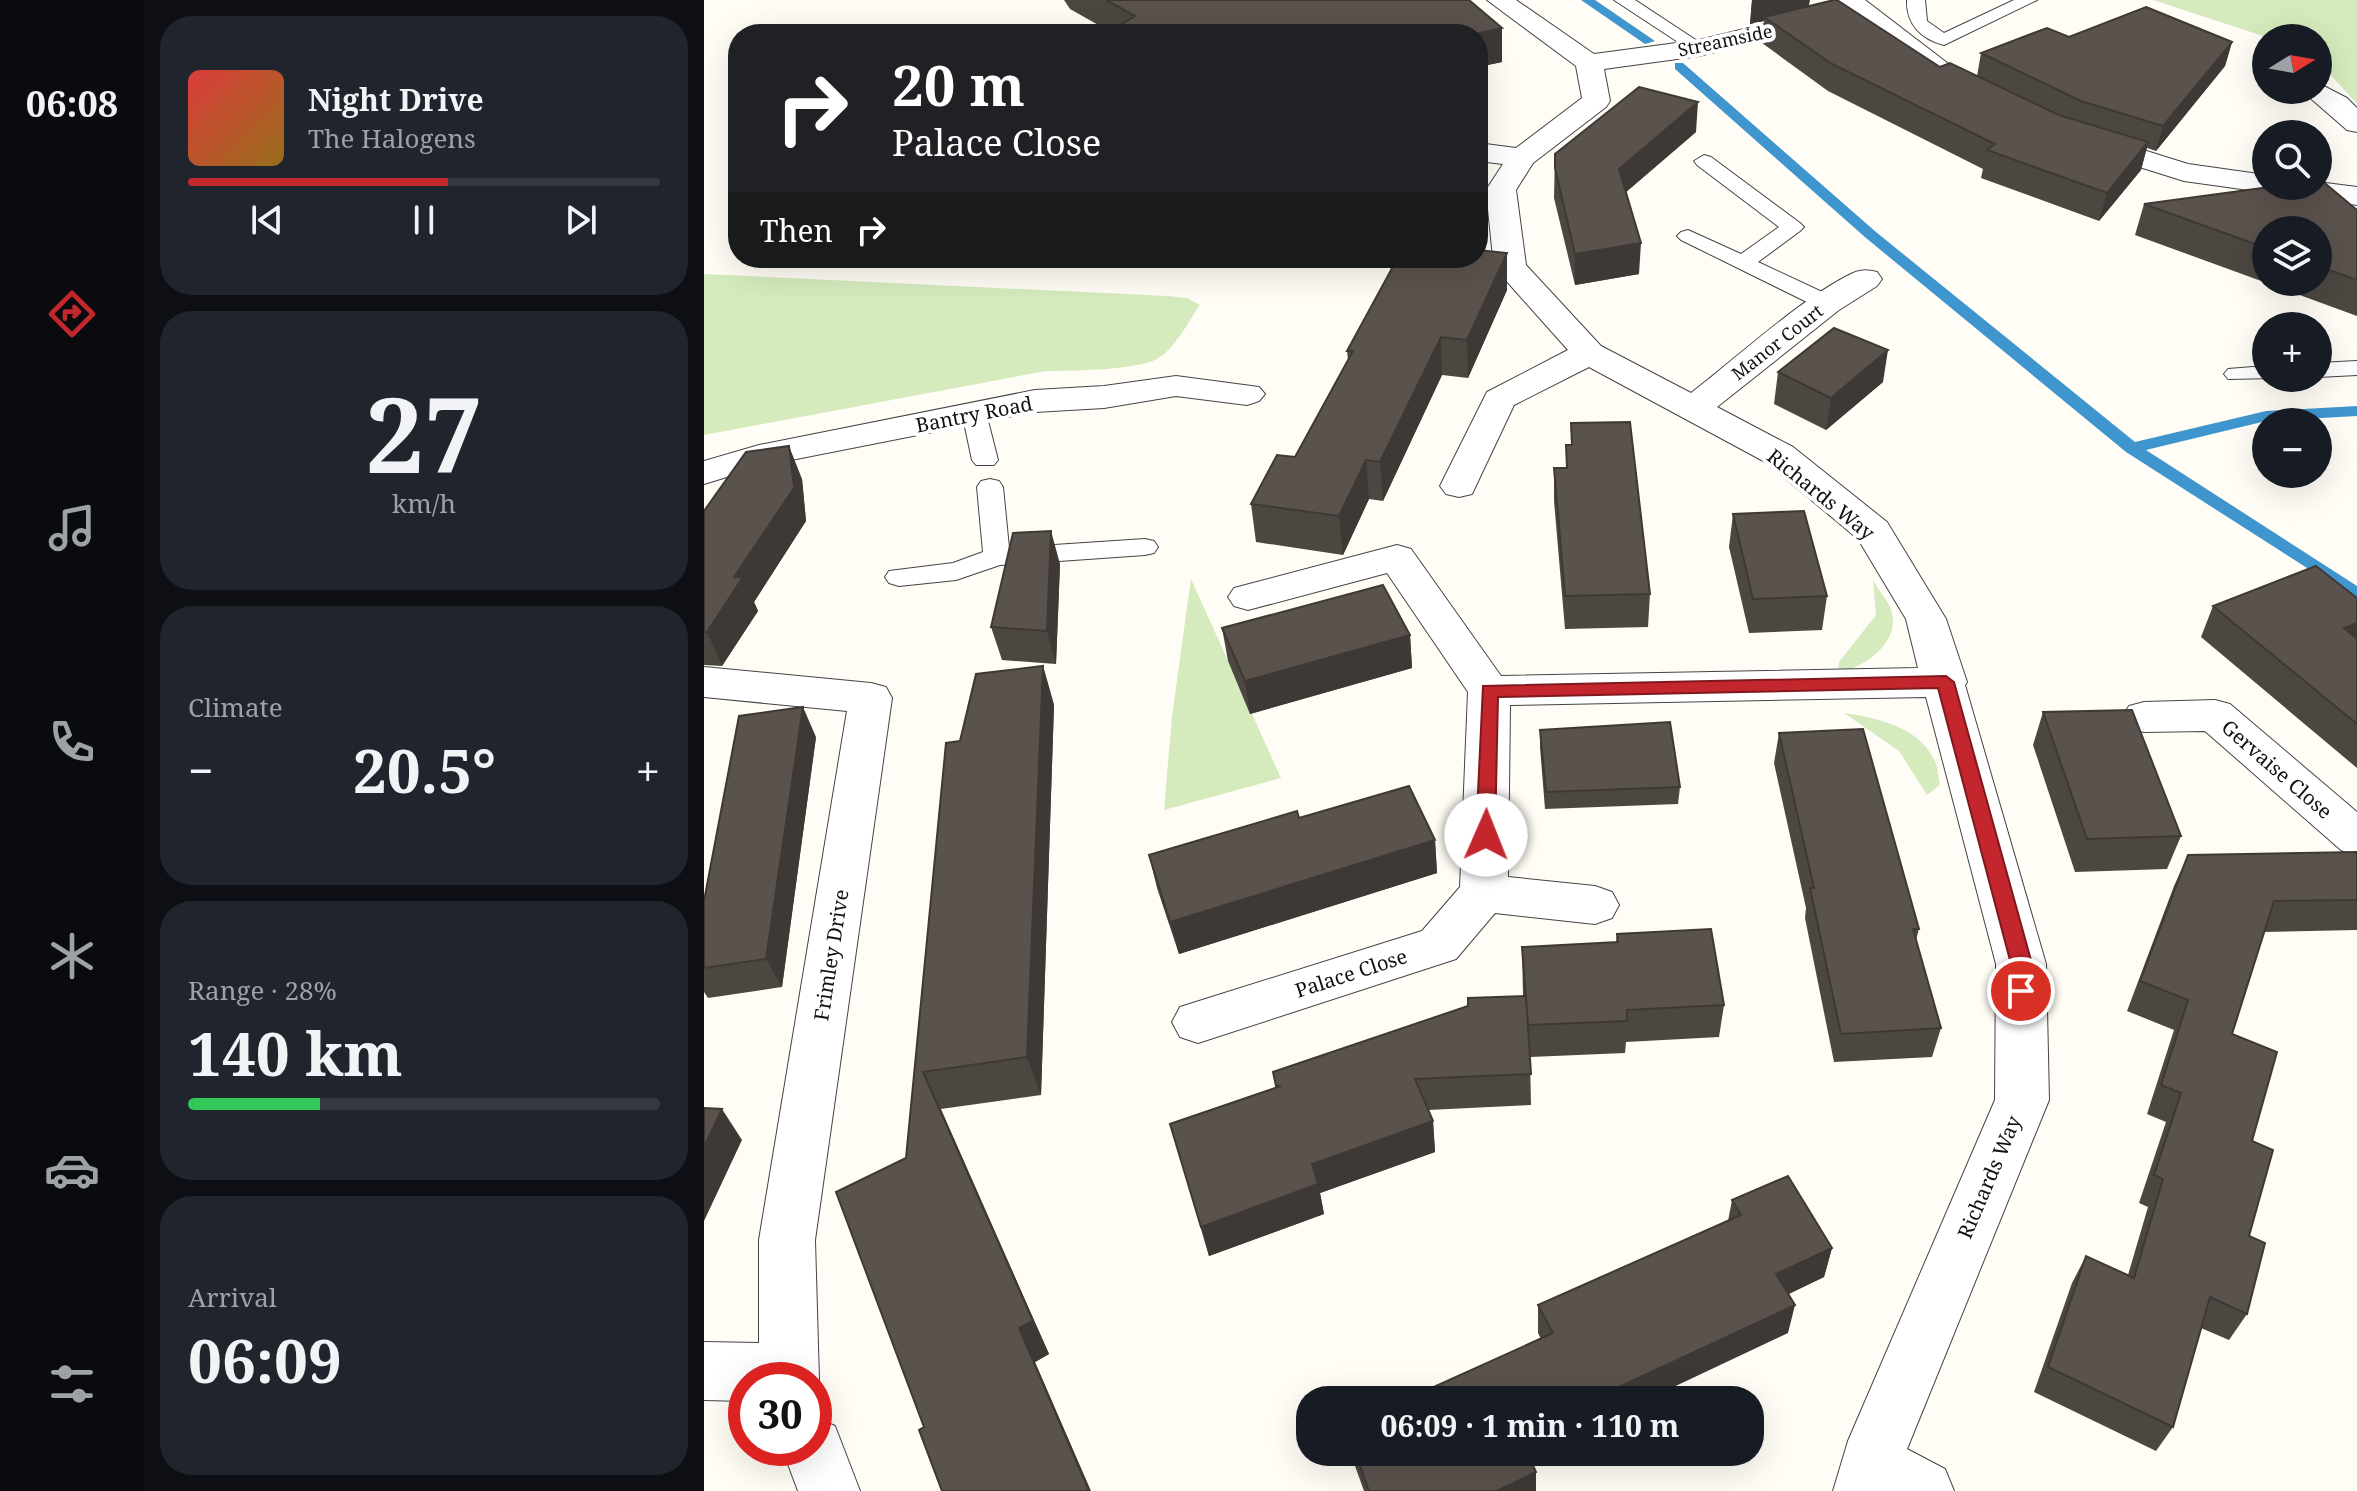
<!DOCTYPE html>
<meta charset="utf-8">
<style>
body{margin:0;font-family:"Noto Serif",serif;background:#20242c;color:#f1f3f6;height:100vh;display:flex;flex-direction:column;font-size:30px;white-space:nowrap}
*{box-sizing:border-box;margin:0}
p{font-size:26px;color:#9ea1a6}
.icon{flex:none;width:44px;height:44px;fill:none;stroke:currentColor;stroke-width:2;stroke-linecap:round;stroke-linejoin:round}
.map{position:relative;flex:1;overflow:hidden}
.drawer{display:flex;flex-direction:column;gap:16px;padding:16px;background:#0d0f14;width:560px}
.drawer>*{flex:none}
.hud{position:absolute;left:24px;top:24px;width:760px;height:244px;border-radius:32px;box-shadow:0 8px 32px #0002;background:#202124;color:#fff;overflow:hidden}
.needle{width:52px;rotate:79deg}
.tools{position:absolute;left:1548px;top:24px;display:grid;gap:16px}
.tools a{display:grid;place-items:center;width:80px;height:80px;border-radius:50%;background:#171b24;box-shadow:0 8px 32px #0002;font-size:40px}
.speed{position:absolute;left:24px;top:1362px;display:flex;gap:16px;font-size:40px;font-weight:700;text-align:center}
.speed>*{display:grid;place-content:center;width:104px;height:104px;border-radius:50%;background:#171b24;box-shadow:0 8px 32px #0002;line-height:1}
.speed .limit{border:12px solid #d22;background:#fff;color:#111}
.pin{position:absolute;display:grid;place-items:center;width:68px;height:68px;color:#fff;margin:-34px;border:4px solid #fff;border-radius:50%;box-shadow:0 2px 8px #0007}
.me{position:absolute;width:88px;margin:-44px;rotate:1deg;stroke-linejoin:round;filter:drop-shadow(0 0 6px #0008)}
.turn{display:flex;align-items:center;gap:28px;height:168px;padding:0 32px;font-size:36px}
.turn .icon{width:104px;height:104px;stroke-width:2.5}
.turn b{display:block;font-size:56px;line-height:68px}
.then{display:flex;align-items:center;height:76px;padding:0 32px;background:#0003;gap:16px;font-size:30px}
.big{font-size:60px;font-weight:700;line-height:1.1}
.drawer .card{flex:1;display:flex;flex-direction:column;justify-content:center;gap:12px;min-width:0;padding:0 28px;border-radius:32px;background:#20242c}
.drawer .dial{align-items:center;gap:0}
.dial b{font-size:104px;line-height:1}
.song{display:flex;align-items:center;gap:24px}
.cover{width:96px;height:96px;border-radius:12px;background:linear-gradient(135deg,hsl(0 70% 55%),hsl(40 70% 35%))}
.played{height:8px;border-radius:4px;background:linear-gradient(90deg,#c4262e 55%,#363941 55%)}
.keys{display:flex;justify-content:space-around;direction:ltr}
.heat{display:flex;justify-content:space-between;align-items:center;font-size:44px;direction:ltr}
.charge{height:12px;border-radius:6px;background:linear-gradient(90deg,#34c759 28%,#363941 0)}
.trip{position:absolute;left:592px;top:1386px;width:468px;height:80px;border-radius:32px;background:#171b24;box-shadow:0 8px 32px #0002;font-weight:700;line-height:80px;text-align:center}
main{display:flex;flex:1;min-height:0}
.menu{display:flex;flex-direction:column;width:144px;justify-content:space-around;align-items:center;background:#090b0e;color:#9ea1a6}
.menu .icon{width:56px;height:56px}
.menu .on{color:#c4262e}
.menu b{font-size:36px;color:#f1f3f6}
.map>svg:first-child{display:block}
.green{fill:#d5ebbd}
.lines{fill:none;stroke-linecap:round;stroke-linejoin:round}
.stream{fill:#3f96cf;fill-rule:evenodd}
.service-casing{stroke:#444;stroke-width:2}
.minor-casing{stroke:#444;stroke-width:2}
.service{fill:#fff;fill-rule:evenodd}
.minor{fill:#fff;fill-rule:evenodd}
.wall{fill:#4d4742;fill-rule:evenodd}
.shaded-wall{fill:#3f3936}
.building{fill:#5a524d;stroke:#3f3936;stroke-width:2}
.route{fill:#c4262e;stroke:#7f191e;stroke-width:2}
.labels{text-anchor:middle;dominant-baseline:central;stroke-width:8;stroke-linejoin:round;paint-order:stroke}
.far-street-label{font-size:18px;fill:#111;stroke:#fff}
.street-label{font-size:20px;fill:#111;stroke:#fff}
</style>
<main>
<nav class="menu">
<b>06:08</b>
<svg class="icon on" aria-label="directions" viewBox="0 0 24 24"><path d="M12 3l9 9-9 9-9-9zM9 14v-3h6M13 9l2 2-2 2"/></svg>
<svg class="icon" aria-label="music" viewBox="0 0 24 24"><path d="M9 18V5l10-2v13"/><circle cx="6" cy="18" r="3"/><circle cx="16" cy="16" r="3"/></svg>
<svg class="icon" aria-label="phone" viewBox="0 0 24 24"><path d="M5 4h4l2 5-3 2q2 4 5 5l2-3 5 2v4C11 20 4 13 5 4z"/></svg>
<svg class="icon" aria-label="climate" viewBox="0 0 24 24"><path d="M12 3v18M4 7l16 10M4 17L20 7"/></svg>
<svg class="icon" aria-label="car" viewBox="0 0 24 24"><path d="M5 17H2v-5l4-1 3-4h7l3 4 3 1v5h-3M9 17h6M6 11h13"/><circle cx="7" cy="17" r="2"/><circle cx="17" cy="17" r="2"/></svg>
<svg class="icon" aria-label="filters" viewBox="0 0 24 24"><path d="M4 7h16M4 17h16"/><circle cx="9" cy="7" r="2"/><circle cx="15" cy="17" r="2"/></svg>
</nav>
<section class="drawer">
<div class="card">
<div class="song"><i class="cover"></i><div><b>Night Drive</b><p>The Halogens</p></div></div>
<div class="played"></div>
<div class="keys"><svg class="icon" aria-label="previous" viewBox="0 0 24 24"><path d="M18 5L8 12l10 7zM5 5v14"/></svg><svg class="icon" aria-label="pause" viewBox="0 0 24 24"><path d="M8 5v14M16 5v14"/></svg><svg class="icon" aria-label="next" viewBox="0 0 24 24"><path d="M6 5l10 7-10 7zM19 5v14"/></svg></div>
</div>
<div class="card dial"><b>27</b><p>km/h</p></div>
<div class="card"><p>Climate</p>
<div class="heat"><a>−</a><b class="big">20.5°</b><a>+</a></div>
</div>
<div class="card"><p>Range · 28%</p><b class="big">140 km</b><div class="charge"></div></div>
<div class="card"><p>Arrival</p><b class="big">06:09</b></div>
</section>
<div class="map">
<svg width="1653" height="1491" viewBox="0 0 1653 1491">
<rect width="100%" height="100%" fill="#fffdf5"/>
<path class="green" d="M1449,0H1653V104L1614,61V38H1565Z
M0,274L463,296L483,298L496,305C484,322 471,349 453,359C432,370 367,371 342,371L0,435Z
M487,579L577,778L460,810L468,716Z
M1169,580C1174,589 1182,598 1186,607C1200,640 1162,667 1134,673L1135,662L1172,615Z
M1140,713C1173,718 1213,726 1230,759C1234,766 1234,777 1236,785L1223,795L1195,751Z"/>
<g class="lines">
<path class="stream" d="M877,0H891L951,41L941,44Z
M971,63H979L1172,232L1431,442L1562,411L1653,406V416L1562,421L1442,450L1653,586V600L1422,452L1162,238L971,69Z"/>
<g class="service-casing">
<path id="service" d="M910,0H931L1004,48L995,53L989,52Z
M1203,0H1221L1223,21L1240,33L1310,0H1333L1240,45C1217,39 1202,24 1203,0Z
M1000,155L1007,157L1096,223L1100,227L1096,231L1054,262L1131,298L1134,303L1131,308H1115L977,240L973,236L977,232L984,230L1037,254L1075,227L993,165L990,161Z
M1653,361V375L1614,377V363Z
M1562,366V378H1570L1524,379L1520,374L1524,369Z
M270,406L279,408L282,413L294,460L290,465H272L268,460L258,413L261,408Z
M286,479L295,481L299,487L305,548L441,539L450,541L454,547L450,553L441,555L296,565L252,580L195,586L185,583L181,577L185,571L249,563L279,552L273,487L277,481Z"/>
</g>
<g class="minor-casing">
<path id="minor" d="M783,0H812L890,54L995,40L1118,10L1127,13L1131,18L1127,23L995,56L900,69L906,101L902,107L829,163L812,190L822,265L897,346L987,393C1034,357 1097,298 1149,273C1158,269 1164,270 1173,272L1178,279L1173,286L1135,310L1013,407L1089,447L1183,522L1242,619L1263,682L1261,685L1342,964L1345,1100L1203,1449L1241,1469L1250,1491H1129L1144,1441L1291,1100L1292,964L1222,697L806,705L804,877L891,886L908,892L915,905L908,918L891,924L791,913L752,959L494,1043L476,1037L468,1022L476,1007L718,931L756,887L764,692L683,573L544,610L530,606L524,597L530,588L693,545L707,549L797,676L1214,668L1202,619L1154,539L1063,463L885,367L810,405L768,494L755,497L742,494L736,486L783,392L864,350L790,267L782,190L799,164L774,161V143L812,148L878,98L872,66Z
M1132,0H1161L1272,85L1268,91H1248Z
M1614,83L1643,98L1653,108V132L1643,130L1597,90H1614Z
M1382,132L1484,164L1562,175V186H1614V182L1653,187V205L1480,181L1372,147L1368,141L1372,135Z
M472,376L555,387L561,394L555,401L543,405L472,396L400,408L331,412L62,465L0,484V461L55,445L331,390L400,386Z
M0,667L167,683L182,687L188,698L111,1240L115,1380L110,1392V1380H42V1401L0,1400V1342L55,1343V1240L143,711L0,697Z
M1511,700L1526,704L1653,812V856L1637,850L1501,731L1440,732L1425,728L1418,717L1425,706L1440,702Z
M110,1417L131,1426L156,1491H94L78,1448H110Z"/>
</g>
<use href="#service" class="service"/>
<use href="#minor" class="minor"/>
</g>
<path class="wall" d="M360,0H765L798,28V62L774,67V34L405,31L366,9Z
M1048,0L1105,6L1236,67L1273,76L1277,53L1365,37L1528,42L1521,66L1452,151L1443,148L1437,170L1395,221L1277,178L1279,169L1124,91L1058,43L1060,21L1046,24Z
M992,132L922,192L935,274L871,285L850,198L851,154Z
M1440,204L1653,210V316L1431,235ZM1562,230H1614V282H1562Z
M803,253V290L764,378L738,375L679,501L665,499L639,555L552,542L547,504L591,457L644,360L643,351L687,270L684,258H774Z
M493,258H523L518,263Z
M1074,372L1179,382L1122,430L1070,404Z
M867,423L946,594L944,627L861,629L850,501V468H862V445H867Z
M98,479L102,521L50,602L54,611L18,666L0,665V511Z
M1029,514L1123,596L1118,630L1045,633L1025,547Z
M356,564L352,664L298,660L287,627Z
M1653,598V768L1497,637L1509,606Z
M518,628L706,635L708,668L546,714L524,661Z
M339,666L350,705L337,1095L237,1109L345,1354L220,1427L202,1158L256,741Z
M1339,712L1477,836L1463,869L1371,872L1329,745Z
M836,730L976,787L974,804L841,809L836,747Z
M1075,733L1215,929L1212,940L1237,1028L1228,1057L1130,1062L1101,918L1102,908L1070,763Z
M112,737L78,987L4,998L0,992V901Z
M731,840L733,873L475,954L453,888L445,855Z
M1653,852V930L1560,932L1528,1034L1548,1141L1543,1314L1525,1340L1497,1328L1469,1427L1452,1451L1330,1392L1368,1283L1382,1256L1424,1275L1444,1207L1435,1203L1462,1122L1443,1114L1470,1030L1423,1011L1470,886L1484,855Z
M913,934L1020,1005L1015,1037L922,1042L921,1053L826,1057L827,1105L724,1110L729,1121L731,1152L616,1193L620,1214L505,1256L466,1124L572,1087L569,1072L819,996L818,947L912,942Z
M1028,1200L1128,1248L1120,1277L1084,1294V1333L837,1339L834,1333V1305L1024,1221Z
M646,1452H832L825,1455L832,1491H660Z"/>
<path class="shaded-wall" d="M1048,0H1106L1104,10L1060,17V21L1046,24Z
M798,28V62L774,67V34Z
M1528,42L1521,66L1452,151L1459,126Z
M994,102L992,132L914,199L915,169Z
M1444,142L1437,170L1395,221L1403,193Z
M937,243L935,274L871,285V254Z
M803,253V290L764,378L763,340Z
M737,337L738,375L679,501L676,462Z
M1184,350L1179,382L1122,430L1127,398Z
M85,446L98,479L102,521L50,602L54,611L18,666L3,632L30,577Z
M662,460L665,499L639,555L635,516Z
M347,531L356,564L352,664L343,631Z
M1653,623V647L1640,628Z
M706,635L708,668L546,714L541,681Z
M339,666L350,705L337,1095L323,1057Z
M99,707L112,737L78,987L62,959Z
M731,840L733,873L475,954L466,922Z
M219,1072L345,1354L331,1362L387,1491H385L315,1328Z
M18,1109L38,1140L0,1221V1147Z
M729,1121L731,1152L616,1193L620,1214L505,1256L497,1227L608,1164Z
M1128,1248L1120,1277L1066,1303L1072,1274Z
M1091,1305L1084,1333L942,1400H887Z
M832,1472V1491H793Z"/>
<path class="building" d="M402,0H765L798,28L772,34H401L431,16Z
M1130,0H1133L1236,67L1246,63L1355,115L1444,142L1403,193L1283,150L1291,144L1128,64L1060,17Z
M1442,7L1528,42L1459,126L1377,101L1277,53L1343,28L1365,37Z
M935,87L994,102L915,169L937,243L871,254L851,168V154Z
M1614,180H1617L1653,210V280L1614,266V230H1562V248L1440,204L1573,186H1614Z
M774,250L803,253L763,340L737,337L676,462L662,460L635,516L547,504L573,455L591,457L649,351H643L692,261L691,258H774Z
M1130,328L1184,350L1127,398L1074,372Z
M926,422L946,594L861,596L850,468H863L862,445H868L867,423Z
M85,446L90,488L30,577H39L3,632H0V511L42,452Z
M1100,511L1123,596L1049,599L1029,514Z
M347,531L343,631L287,627L309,533Z
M1612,566L1653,598V623L1640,628L1653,639V724L1509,606Z
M679,585L706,635L541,681L518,628Z
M339,666L323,1057L219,1072L329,1321L315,1328L385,1491H238L215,1430L220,1427L132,1192L202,1158L242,743L256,741L272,674Z
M99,707L62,959L0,968V901L35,716Z
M1428,710L1477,836L1383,839L1339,712Z
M966,722L976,787L842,792L836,730Z
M1159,729L1215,929H1209L1237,1028L1137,1034L1106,888H1110L1075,733Z
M705,786L731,840L466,922L445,855L593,811L595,818Z
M1653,852V900L1570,901L1528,1034L1573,1052L1548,1141L1569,1150L1545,1236L1561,1243L1543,1314L1506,1297L1469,1427L1344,1367L1382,1256L1430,1278L1459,1179L1450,1175L1477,1093L1457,1085L1484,1000L1436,981L1484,855Z
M1007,929L1020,1005L923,1010V1021L824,1025L818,947L914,942L913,934Z
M822,996L827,1074L711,1079L729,1121L608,1164L614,1184L497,1227L466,1124L577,1086H572L569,1072L764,1006V998Z
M0,1108L18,1109L0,1147Z
M1084,1176L1128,1248L1072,1274L1091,1305L887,1400H701L849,1333L834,1305L1037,1215L1028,1200Z
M651,1452H823L832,1472L793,1491H665Z"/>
<path class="route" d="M1242,676L1250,682L1328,964V991L1325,997L1317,999L1310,997L1307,991V964L1234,688L794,697L791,835L782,842L772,835L779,686Z"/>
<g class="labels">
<g class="far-street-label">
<text transform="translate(1021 40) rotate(-12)">Streamside</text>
<text transform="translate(1073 342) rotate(-38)">Manor Court</text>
</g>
<g class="street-label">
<text transform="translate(270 414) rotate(-11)">Bantry Road</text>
<text transform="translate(1117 494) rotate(39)">Richards Way</text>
<text transform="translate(1573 769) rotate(41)">Gervaise Close</text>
<text transform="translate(127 955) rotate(-81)">Frimley Drive</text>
<text transform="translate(647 973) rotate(-18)">Palace Close</text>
<text transform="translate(1285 1177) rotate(-67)">Richards Way</text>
</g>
</g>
</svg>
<div class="tools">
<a><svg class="needle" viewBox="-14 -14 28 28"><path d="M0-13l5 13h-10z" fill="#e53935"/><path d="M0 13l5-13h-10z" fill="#9ea1a6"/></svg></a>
<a><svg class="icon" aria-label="search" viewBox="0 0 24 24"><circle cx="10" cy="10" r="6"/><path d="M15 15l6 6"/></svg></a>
<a><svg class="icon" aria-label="layers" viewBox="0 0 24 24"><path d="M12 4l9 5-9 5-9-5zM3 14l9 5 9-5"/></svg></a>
<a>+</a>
<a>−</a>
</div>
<div class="speed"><div class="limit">30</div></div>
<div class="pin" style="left:1317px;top:991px;background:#d93025"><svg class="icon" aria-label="arrive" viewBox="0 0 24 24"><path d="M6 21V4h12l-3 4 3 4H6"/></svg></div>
<svg class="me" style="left:782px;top:835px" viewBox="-20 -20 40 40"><circle r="19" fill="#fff"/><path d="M0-13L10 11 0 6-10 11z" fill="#c4262e"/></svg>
<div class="trip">06:09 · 1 min · 110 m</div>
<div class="hud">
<div class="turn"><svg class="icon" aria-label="right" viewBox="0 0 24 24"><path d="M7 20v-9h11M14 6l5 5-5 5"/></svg><div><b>20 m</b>Palace Close</div></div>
<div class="then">Then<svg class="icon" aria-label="right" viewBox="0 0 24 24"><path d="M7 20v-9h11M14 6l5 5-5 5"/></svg></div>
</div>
</div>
</main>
